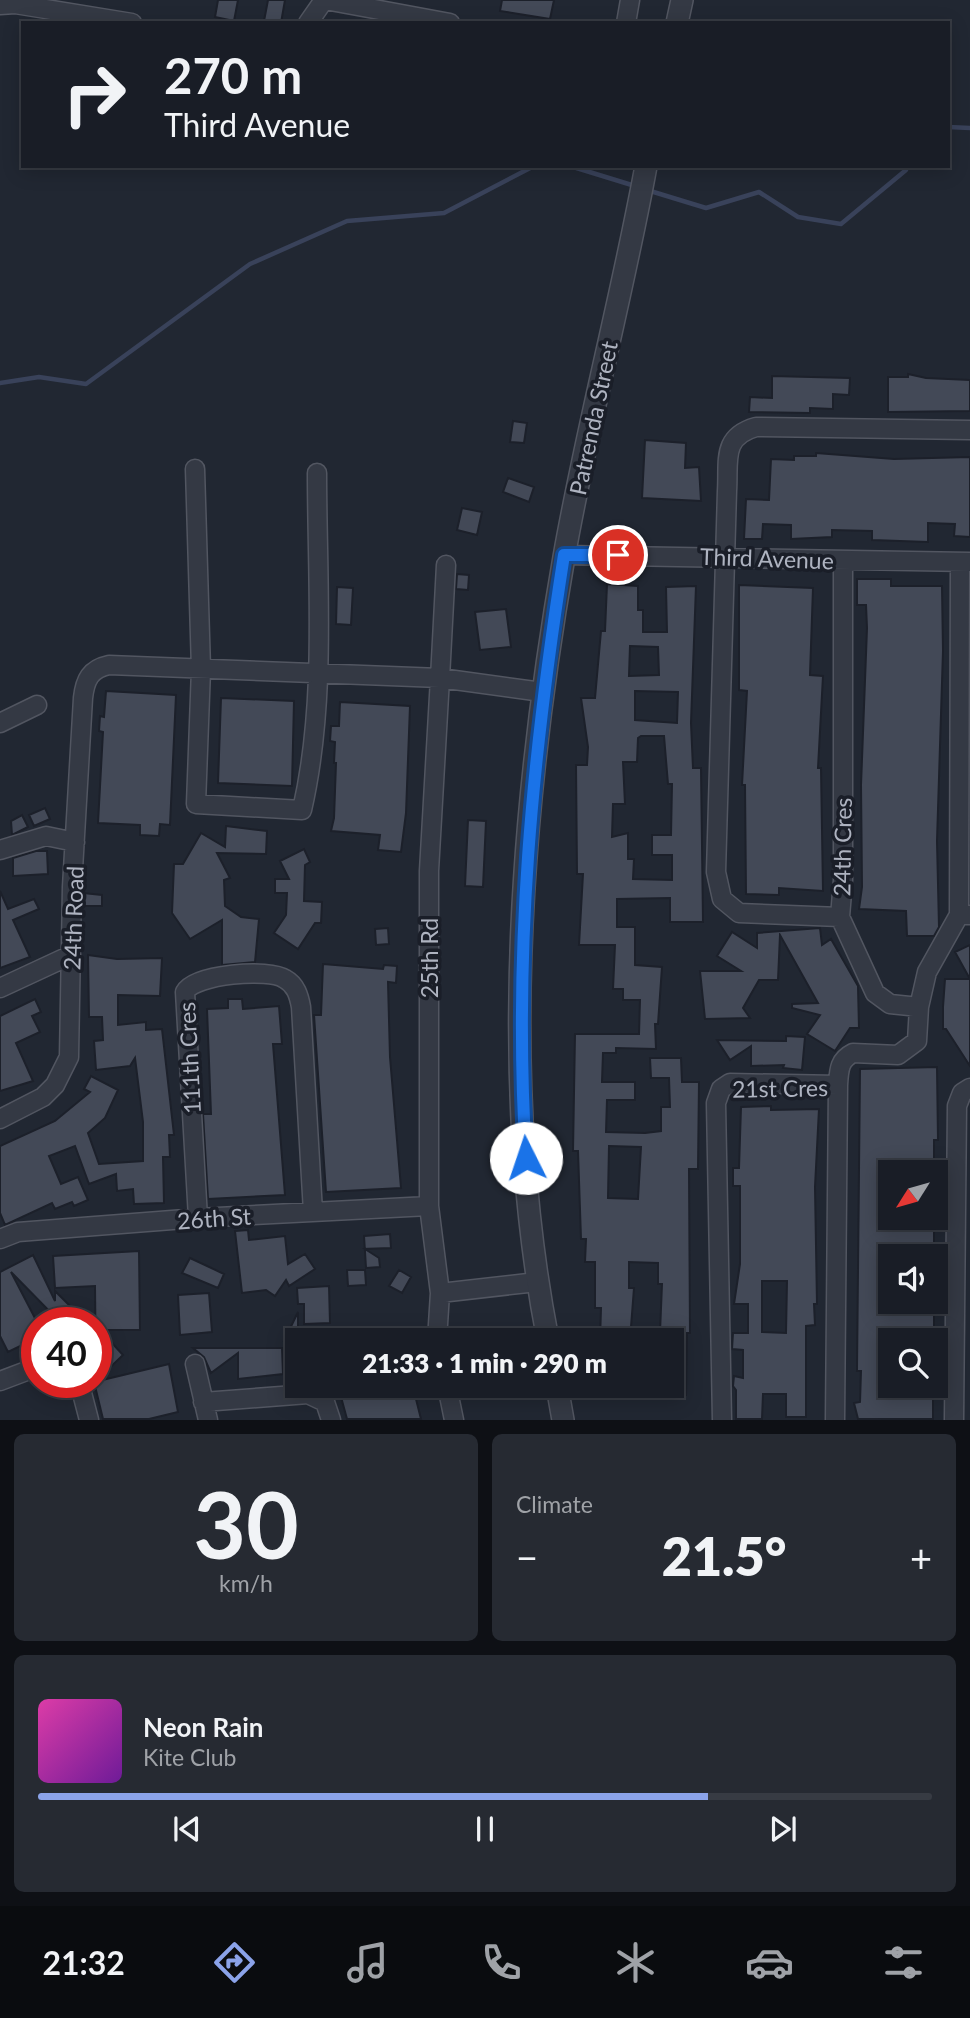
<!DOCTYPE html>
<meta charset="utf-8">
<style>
body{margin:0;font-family:Lato,sans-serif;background:#262a32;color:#f1f3f6;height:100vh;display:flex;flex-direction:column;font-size:26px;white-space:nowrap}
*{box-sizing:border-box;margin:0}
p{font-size:23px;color:#9fa2a7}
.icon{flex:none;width:38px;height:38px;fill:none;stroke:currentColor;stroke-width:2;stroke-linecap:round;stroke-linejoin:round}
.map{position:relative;height:1420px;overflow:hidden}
.side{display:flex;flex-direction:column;gap:14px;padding:14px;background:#0e1015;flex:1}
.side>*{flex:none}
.guide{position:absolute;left:21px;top:21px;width:929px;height:147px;border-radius:0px;box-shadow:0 4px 18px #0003,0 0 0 2px #373b43;background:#191d26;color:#f1f3f6;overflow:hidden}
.needle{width:46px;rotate:233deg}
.fabs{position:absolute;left:878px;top:1160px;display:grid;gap:14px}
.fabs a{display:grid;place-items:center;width:70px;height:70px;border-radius:0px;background:#191d26;box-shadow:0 4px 18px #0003,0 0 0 2px #373b43;font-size:35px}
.speed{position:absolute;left:21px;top:1307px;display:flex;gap:14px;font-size:35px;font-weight:700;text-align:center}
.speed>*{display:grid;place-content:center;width:91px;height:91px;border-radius:50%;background:#191d26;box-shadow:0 4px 18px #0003,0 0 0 2px #373b43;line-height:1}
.speed .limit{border:10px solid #d22;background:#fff;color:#111}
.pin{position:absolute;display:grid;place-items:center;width:60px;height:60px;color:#fff;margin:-30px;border:4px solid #fff;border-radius:50%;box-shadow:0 2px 7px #0007}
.me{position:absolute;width:77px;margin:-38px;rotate:356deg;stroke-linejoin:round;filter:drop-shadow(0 0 5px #0008)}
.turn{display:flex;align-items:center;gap:24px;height:147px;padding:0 28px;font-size:32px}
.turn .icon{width:91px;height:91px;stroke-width:2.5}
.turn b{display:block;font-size:49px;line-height:60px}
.big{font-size:52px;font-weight:800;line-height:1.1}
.side .card{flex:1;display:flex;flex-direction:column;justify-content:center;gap:10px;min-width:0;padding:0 24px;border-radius:10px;background:#262a32}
.side .dial{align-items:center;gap:0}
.dial b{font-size:91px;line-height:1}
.song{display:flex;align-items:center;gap:21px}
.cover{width:84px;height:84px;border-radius:10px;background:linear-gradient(135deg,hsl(320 70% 55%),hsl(280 70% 35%))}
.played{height:7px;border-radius:4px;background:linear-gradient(90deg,#8ba3e9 75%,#373b43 75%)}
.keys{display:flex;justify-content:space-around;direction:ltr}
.heat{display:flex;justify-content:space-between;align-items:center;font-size:38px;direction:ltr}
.side .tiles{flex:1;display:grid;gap:14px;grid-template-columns:1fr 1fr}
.card:last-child{grid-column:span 2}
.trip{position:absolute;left:285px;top:1328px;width:399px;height:70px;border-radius:0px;background:#191d26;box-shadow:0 4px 18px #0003,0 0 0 2px #373b43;font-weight:800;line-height:70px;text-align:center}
.menu{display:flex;height:112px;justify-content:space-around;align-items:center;background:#0a0c0f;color:#9fa2a7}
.menu .icon{width:49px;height:49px}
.menu .on{color:#8ba3e9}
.menu b{font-size:32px;color:#f1f3f6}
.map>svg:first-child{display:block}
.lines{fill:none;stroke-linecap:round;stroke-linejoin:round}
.stream{stroke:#39425a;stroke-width:4.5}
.building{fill:#434957;stroke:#1c202a;stroke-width:2;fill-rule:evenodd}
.minor-casing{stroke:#525661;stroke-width:21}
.tertiary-casing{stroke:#525661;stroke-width:24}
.minor{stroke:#343944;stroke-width:18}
.tertiary{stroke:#343944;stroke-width:21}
.route-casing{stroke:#114b97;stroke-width:18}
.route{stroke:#1a73e8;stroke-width:12}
.labels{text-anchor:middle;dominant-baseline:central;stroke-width:7;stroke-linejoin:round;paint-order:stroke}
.street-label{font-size:23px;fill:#aeb3c0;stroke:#1a1e28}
</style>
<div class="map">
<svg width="970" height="1420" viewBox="0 0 970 1420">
<rect width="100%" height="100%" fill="#212732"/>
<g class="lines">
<path class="stream" d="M948,127L970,128
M570,166L635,186
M647,190L706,208L759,192L798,217L841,224L906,170L904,166
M0,383L39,377L86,384L250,264L347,221L444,213L534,166"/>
</g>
<path class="building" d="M218,0H238L234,21L215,17Z
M268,0H285L281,23L264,21Z
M502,0H554L550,19L500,11Z
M908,374L926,378L970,380V411L888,412V377H908Z
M772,376L850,378L849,395L833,394V409L810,408V413L749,412L750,397L772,398Z
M513,421L527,423L524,443L510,442Z
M645,440L686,443L685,468L699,467L701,501L642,498Z
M816,453L894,459L970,457V537L954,536L955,524L928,523V542L872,540V531L832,530V537L791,539V525L763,524L762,539H744L746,499L769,500L771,459L794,460V456H816Z
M508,478L534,487L529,502L503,492Z
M462,508L482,512L477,535L457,530Z
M457,574L469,575L468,590L456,589Z
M857,579H891V586H942L943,651L937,841L939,927L934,936H907L906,911L859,909L862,887L861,785L867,628L866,605H857Z
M607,584L638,586V610H643V632H667L666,587L696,586L691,723L693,768H701L703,922H670V898L617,899V927H635V965L662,967L658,1024H655L656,1049L616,1048V1053H603L602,1082H635V1100H607L606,1132L645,1133L661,1131V1107H670L669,1078H651L650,1058H681L682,1082H699L698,1169H689L690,1333H687L686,1395H672V1332H660L662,1284H658V1263L629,1262V1288H634L630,1340H600L601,1308H595V1262H585L586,1239H581L578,1151H573L575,1034H639L640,1000H623V989H613L615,945H579L583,874H577L576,765H587L588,747L581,698H595L601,631H605ZM630,646L658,647L659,675L629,676ZM635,691L678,692L677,723L635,720ZM641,736H664L668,784H672L671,835H652V855H672V880L633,879L634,859H628V833L612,837L613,804H625L623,762H637L638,738ZM609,1146L641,1147L638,1199L608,1198Z
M739,585L813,588L810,675L823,676L818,768H821L823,891L779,888V895L746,894L745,785H742L747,691L739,690Z
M337,587L353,588L351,625L336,624Z
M506,609L511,647L480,650L475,612Z
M106,691L176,695L170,825L160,824L159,836L140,835V825L98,823L103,732L99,731L100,716L104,717Z
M221,698L294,701L292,786L218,783Z
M340,702L410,706L406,813L401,852L378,850L380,835L331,831L334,818L336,763H334L335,742L330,741L331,726H339Z
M45,808L50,819L34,826L29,815Z
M22,815L28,827L12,835L11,821Z
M468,820L486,821L483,887L465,886Z
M226,826L267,831L266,854L217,853L230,878L224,880L225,906L241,917L259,919L255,962L222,965V920L190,939L172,913L174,864H183L201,833L225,847Z
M304,849L310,862L305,865L304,901L322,902L321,923H315L298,949L274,933L286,915L287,893H275V879H289L280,861Z
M36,851H47L48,874L13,876V858Z
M0,891L8,909L34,899L39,909L13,920L30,957L0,968Z
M83,893L102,895V906H83Z
M388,928L389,944L376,945L375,929Z
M820,928L822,945L831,939L858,986L859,1028H850L835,1051L807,1034L820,1015L792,1008V1004L818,1003L780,935L778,980H759L743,1008L750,1018L705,1019L700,971H741L717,956L732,932L757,948V933Z
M970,945V1066L946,1029H943V1007L945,979H970L955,952Z
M88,955L117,959L162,958L160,996L118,995V1025L146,1022V1030L162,1029L174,1135H169L170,1157H163L164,1203L134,1204L133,1189L117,1191L116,1174L89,1184L75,1146L49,1156L61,1184L78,1177L88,1200L74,1206L72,1202L55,1209L52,1203L5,1225L0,1213V1146L55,1121L90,1092L84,1089L91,1076L118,1090L105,1118L88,1133L99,1164L143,1161V1122L135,1058L130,1066L96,1070L94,1041L103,1040L102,1017H89Z
M323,964L383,969L384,965L397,966L396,983L388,982L390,1057L401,1188L326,1192L314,1015H321Z
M35,999L41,1012L32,1016L40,1032L16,1043L33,1081L0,1091V1016Z
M228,999H242L243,1009L279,1006L282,1044H273L285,1195L208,1199L203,1114H211L207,1009L228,1008Z
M786,1036L805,1037L802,1070L783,1068L784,1065L751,1066V1046L730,1060L717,1040L786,1041Z
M937,1067L938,1140H934V1172H891L890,1187V1218L934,1219V1256L888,1258L891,1302H934V1340H890L889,1378L891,1386H933V1419H858L854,1403L860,1402L861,1371H857L860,1069Z
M771,1106V1110L819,1109L815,1187L817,1304H814L815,1325L806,1326V1417H786V1394H763L762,1419H736V1390L733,1386L734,1376L743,1378V1350L732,1349L733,1333H748V1304H734L740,1264V1186H733V1168H739L741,1107ZM762,1281H787L786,1333L762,1332Z
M248,1230L249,1240L285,1236L288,1264L305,1254L315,1269L289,1286L286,1280L275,1296L266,1290L242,1293L235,1231Z
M390,1234L391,1248L365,1249L379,1258L380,1267L366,1268L364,1236Z
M139,1251L140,1330H100L123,1355L96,1381L95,1286L55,1288L53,1256Z
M33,1255L55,1301V1291L87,1323H61L11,1272L37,1322V1338L8,1352L0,1336V1272Z
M190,1258L224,1274L218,1288L182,1273Z
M347,1270H365L366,1285L348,1286Z
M399,1270L411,1277L402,1293L389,1286Z
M329,1286L330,1323L304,1324V1304H298L297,1288Z
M209,1293L212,1332L180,1335L178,1295Z
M298,1312V1347L284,1341Z
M381,1328L418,1332V1340H379Z
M193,1348H282L283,1374L238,1379V1353L211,1373L204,1357Z
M169,1364L178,1412L149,1419H103L94,1382Z
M338,1386H409L410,1392L414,1391L421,1419H347Z"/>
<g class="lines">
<g class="minor-casing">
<path id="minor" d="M325,0L450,23
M0,5L15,4L132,23
M308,23L324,0
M626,23L630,0
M195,469L201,669L196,804L302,810C327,701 317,583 317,473
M564,555L970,562
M843,561V880L840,917L739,913L722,899L716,872L727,491C729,461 721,437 756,427L970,430
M960,563L959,915H970
M0,723L37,705
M0,850L46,836L75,842
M840,917L875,993L890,1004L919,1007
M0,988L71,955
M838,1085C839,1070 839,1060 853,1053L898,1055L917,1041L919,1007L927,972L959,915
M0,1119L43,1097L55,1085L69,1057L72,887L83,698C85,680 90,669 109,665L440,678L446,565
M198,1218L185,992C195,974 269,968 285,979C296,985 299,996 301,1007L313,1212
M0,1239L18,1232L198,1218L429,1206
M440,1293L537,1282
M437,1340L440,1293L429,1206V871L440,678L542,692
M195,1364L208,1420
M0,1381L37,1367
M75,1382L82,1393L89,1420
M447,1386L454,1420
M203,1402L308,1394L325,1402L331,1420
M722,1420L716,1103L721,1089L730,1083L838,1085L835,1420
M954,1420L957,1106L962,1093L970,1088"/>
</g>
<g class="tertiary-casing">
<path id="tertiary" d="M677,23L682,0
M548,1340C499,1089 520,809 564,557C587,426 622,297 646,166
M557,1386L563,1420"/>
</g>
<use href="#minor" class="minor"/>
<use href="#tertiary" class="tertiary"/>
</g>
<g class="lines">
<g class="route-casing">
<path id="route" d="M526,1158C513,952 532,758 564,555H618"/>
</g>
<use href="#route" class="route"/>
</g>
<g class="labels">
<g class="street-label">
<text transform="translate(593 418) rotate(-78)">Patrenda Street</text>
<text transform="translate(767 558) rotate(2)">Third Avenue</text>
<text transform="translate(842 847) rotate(-89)">24th Cres</text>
<text transform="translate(73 918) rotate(-88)">24th Road</text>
<text transform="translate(429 958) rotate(-90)">25th Rd</text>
<text transform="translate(189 1058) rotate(-93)">111th Cres</text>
<text transform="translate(780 1088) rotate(-1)">21st Cres</text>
<text transform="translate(214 1218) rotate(-4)">26th St</text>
</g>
</g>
</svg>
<div class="fabs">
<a><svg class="needle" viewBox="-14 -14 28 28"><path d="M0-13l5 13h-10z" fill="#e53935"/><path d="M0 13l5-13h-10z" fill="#9fa2a7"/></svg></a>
<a><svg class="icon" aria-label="sound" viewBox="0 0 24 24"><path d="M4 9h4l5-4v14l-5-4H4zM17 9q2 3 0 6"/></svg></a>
<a><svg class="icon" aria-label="search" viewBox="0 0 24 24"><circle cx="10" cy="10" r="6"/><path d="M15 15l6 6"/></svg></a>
</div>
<div class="speed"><div class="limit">40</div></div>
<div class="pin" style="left:618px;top:555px;background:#d93025"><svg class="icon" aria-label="arrive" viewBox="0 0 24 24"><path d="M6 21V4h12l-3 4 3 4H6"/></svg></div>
<svg class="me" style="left:526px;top:1158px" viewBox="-20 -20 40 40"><circle r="19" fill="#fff"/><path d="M0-13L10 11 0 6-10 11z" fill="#1a73e8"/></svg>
<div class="trip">21:33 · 1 min · 290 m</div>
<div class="guide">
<div class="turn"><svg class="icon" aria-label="right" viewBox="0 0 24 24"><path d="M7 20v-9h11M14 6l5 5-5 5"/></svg><div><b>270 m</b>Third Avenue</div></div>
</div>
</div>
<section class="side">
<div class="tiles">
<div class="card dial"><b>30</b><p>km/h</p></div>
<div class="card"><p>Climate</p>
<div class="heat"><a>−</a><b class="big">21.5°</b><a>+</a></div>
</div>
<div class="card">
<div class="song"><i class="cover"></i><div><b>Neon Rain</b><p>Kite Club</p></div></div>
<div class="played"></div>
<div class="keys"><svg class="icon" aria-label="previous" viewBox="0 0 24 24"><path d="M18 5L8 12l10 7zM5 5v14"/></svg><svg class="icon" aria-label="pause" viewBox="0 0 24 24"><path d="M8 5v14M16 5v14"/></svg><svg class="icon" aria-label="next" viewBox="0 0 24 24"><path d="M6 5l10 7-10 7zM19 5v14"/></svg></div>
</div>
</div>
</section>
<nav class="menu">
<b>21:32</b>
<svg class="icon on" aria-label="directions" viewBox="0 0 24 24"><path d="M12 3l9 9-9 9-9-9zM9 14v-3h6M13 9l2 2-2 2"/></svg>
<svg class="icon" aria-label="music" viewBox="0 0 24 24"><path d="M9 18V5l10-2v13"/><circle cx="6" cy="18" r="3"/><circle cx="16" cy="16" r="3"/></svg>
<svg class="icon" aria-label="phone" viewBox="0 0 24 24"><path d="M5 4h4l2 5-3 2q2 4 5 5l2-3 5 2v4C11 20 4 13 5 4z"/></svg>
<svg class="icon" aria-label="climate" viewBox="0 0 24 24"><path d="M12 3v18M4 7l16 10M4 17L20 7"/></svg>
<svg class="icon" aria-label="car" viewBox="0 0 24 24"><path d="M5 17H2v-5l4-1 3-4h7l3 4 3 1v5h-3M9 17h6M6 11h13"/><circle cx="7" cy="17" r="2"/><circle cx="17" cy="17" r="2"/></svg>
<svg class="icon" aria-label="filters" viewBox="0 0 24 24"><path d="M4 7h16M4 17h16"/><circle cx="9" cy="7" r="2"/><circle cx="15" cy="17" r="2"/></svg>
</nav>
